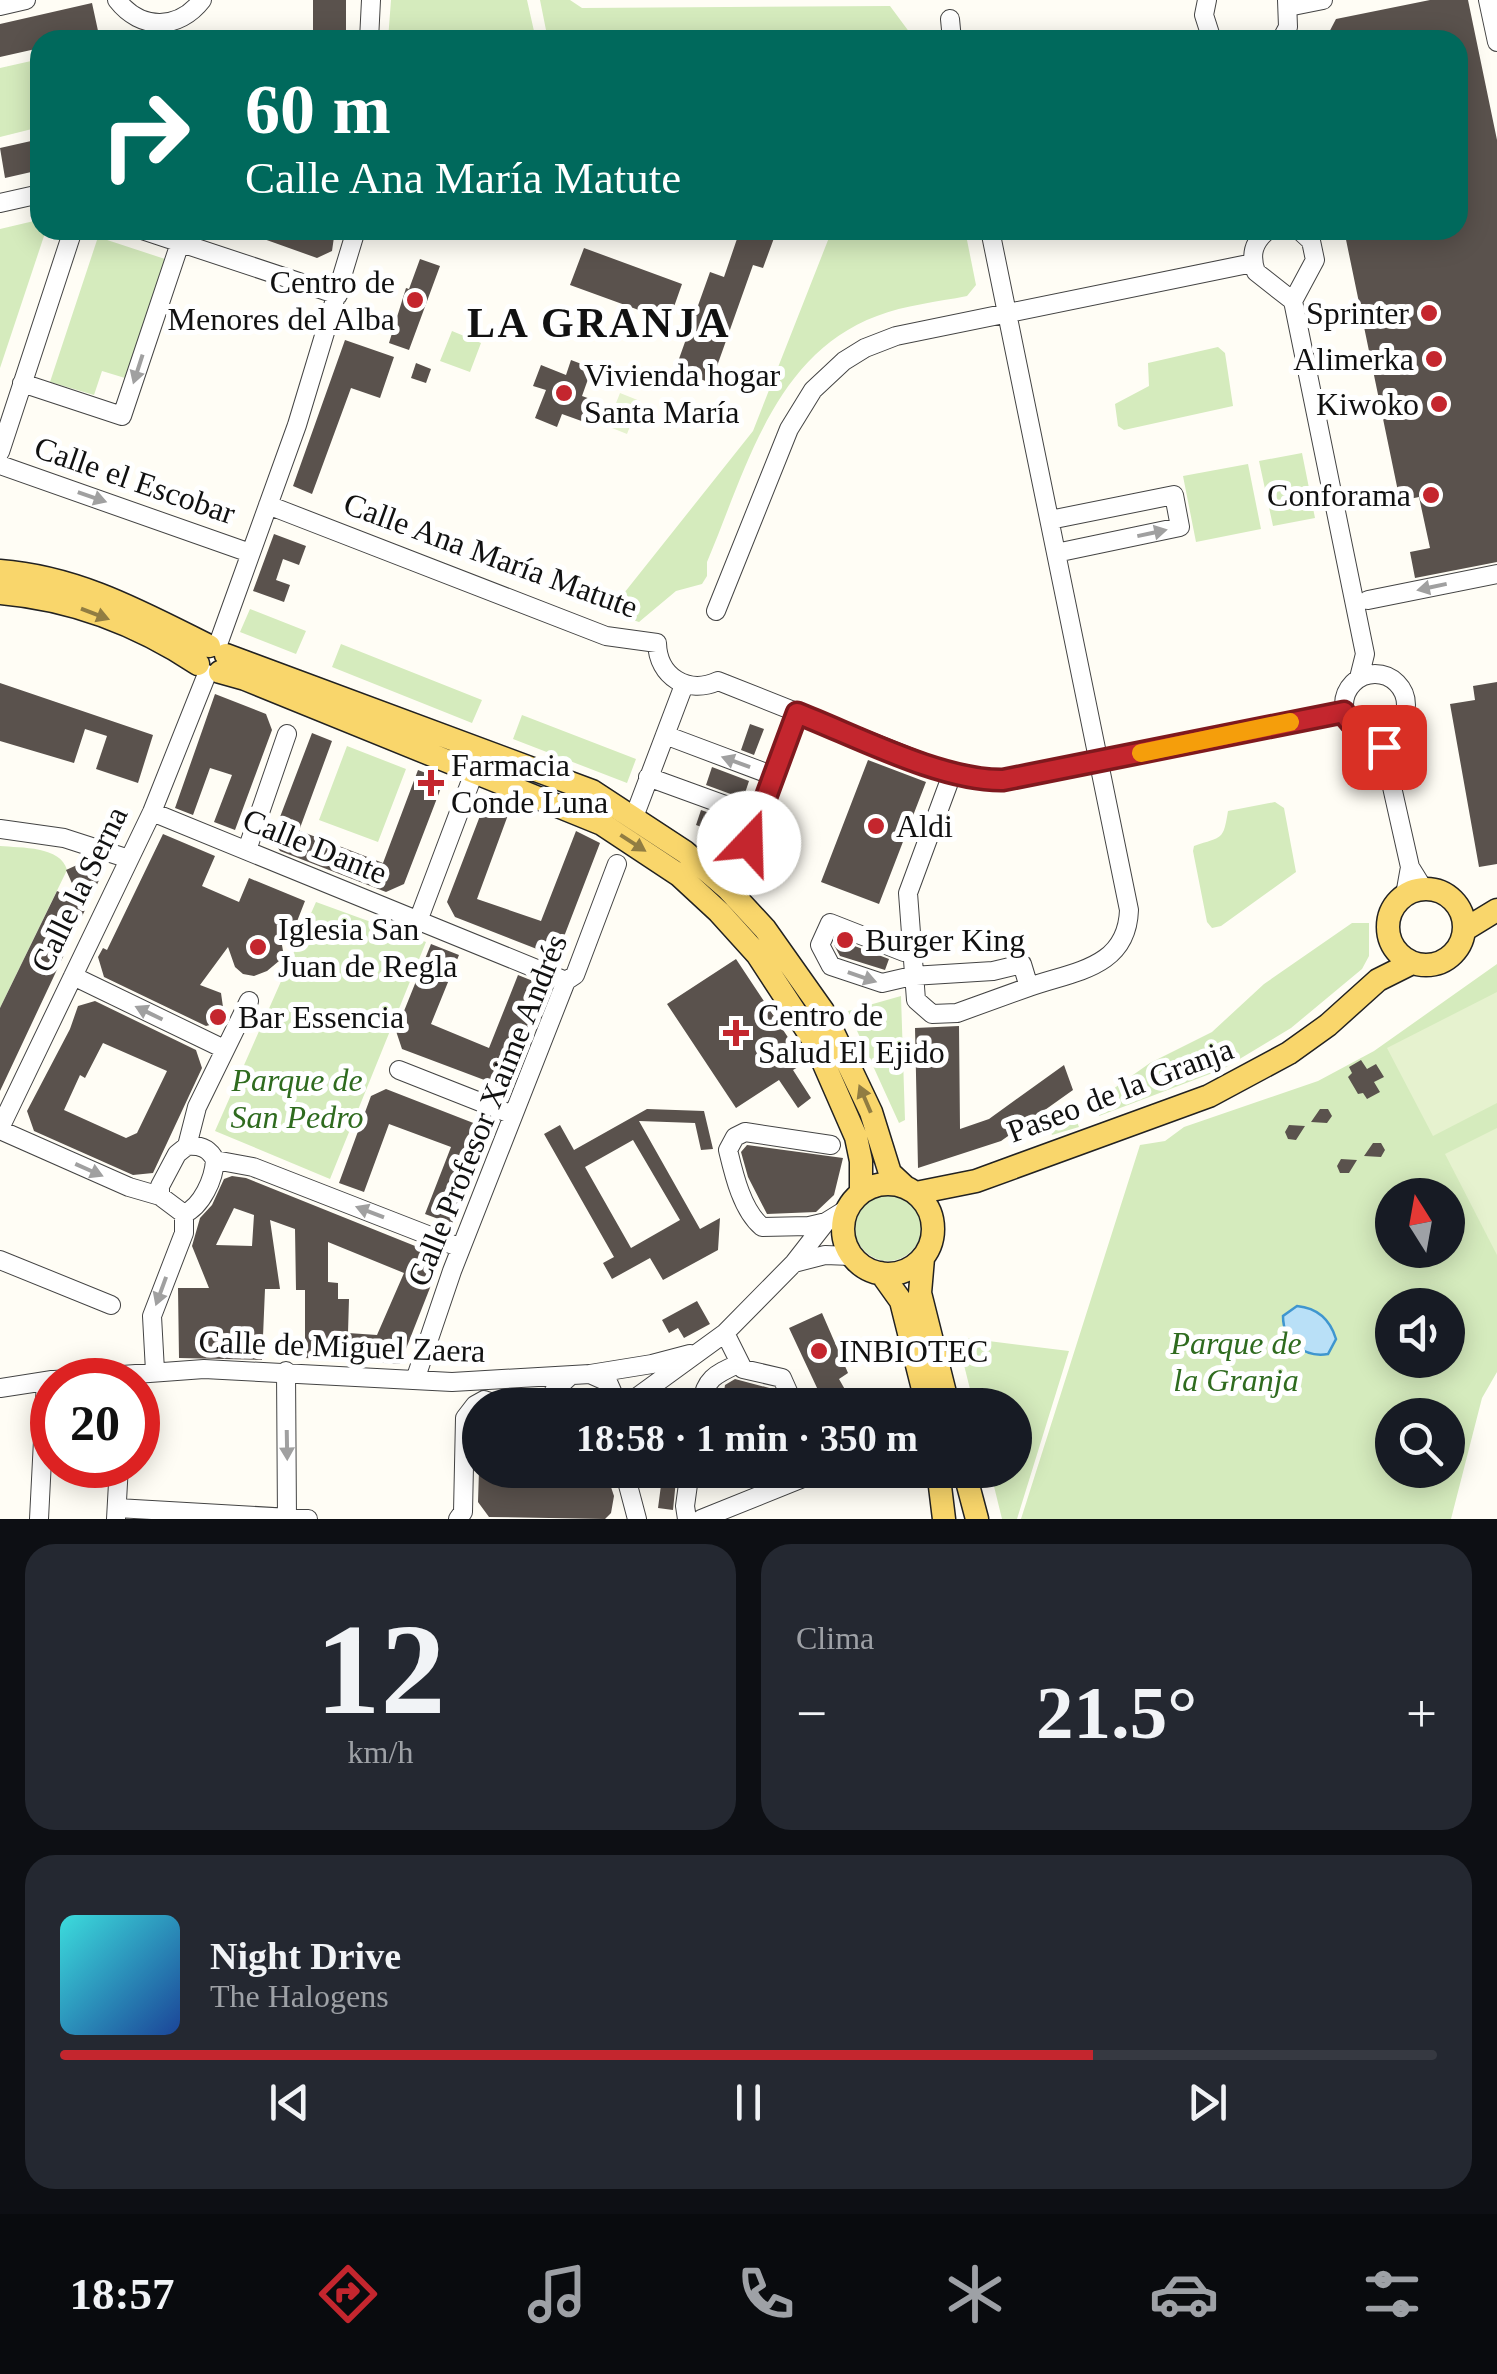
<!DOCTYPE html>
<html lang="es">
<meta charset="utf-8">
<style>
body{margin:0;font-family:"Times New Roman",serif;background:#242831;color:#f1f3f6;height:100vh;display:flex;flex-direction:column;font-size:38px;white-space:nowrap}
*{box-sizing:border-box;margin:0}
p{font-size:32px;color:#9ea1a6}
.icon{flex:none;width:55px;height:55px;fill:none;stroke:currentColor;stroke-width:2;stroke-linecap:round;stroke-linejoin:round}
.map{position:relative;height:1519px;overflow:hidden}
.details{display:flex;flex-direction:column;gap:25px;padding:25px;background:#0d0f14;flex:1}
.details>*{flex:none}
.guide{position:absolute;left:30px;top:30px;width:1438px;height:210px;border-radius:30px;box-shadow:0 5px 25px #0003;background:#00695c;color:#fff;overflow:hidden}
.needle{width:65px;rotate:349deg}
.buttons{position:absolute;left:1375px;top:1178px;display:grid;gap:20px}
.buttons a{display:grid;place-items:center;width:90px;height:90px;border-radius:50%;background:#171b24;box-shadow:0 5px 25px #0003;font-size:50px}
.speed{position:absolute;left:30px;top:1358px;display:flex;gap:20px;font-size:50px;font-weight:700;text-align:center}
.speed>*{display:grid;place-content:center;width:130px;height:130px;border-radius:50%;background:#171b24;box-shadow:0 5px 25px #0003;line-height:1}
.speed .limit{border:15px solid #d22;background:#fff;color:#111}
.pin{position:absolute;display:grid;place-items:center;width:85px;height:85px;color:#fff;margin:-42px;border-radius:20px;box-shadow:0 5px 15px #0006}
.me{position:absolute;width:110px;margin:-55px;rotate:21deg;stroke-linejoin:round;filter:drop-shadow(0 0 8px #0008)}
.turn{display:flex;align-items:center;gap:35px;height:210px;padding:0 50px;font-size:45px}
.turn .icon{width:130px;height:130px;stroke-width:2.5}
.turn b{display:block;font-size:70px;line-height:85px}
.big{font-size:75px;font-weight:600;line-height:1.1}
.details .card{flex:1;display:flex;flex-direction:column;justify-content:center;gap:15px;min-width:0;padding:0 35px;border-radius:30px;background:#242831}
.details .dial{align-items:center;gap:0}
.dial b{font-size:130px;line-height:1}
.song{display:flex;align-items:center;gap:30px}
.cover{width:120px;height:120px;border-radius:15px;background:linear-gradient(135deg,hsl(180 70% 55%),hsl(220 70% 35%))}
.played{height:10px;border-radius:5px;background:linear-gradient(90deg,#c4262e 75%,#363941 75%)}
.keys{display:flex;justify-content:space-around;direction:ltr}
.heat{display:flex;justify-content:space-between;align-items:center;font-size:55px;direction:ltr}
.details .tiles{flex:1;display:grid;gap:25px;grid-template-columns:1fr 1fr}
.card:last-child{grid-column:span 2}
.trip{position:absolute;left:462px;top:1388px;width:570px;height:100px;border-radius:50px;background:#171b24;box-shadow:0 5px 25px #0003;font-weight:600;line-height:100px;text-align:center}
.tabs{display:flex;height:160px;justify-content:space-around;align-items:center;background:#090b0e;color:#9ea1a6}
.tabs .icon{width:70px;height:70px}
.tabs .on{color:#c4262e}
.tabs b{font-size:45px;color:#f1f3f6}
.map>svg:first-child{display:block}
.green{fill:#d5ebbd;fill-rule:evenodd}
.pitch{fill:#e6f2cf}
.water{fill:#b9e0f7;stroke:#3f96cf;stroke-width:2.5}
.building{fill:#5a524d;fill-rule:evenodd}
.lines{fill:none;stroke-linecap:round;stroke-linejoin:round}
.minor-casing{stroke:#444;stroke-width:20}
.major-casing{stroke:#222;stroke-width:25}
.minor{stroke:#fff;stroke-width:18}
.major{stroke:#f9d66b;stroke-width:22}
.oneway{fill:#a0a0a0}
.oneway2{fill:#917d42}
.route-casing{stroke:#7f191e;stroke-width:25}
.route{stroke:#c4262e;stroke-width:18}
.slow{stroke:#f59e0b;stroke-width:18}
.poi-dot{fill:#c4262e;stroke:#fff;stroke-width:4}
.labels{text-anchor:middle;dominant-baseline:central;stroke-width:10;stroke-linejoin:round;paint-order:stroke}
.poi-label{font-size:32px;fill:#111;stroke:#fff;text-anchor:start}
.street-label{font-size:32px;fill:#111;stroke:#fff}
.park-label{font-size:32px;font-style:italic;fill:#2f6b1f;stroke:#fff}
.district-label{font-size:42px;font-weight:bold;letter-spacing:2.5px;fill:#111;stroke:#fff}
</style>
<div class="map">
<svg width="1497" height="1519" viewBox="0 0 1497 1519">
<rect width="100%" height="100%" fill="#fffdf5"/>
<path class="green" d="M391,0H527L536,40H388Z
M540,0H570L582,8L890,6L910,33L856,30L779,40H548Z
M40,59V127L0,137V68Z
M34,221L45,233L0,368V229Z
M832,230H965L976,285L967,296C937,302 905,305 877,316C774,354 746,470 707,562V576L702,584L676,591L639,622L609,612L753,431Z
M98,237L165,259L125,378L102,371L94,395L50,382Z
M452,331L481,343L470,372L440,361Z
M1218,347L1225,353L1233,406L1124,430L1118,426L1115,404L1149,386L1148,363Z
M1302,453L1315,518L1273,526L1259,461Z
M1248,464L1261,529L1196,542L1183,476Z
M250,609L306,631L296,654L240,632Z
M341,644L482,700L472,723L332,667Z
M522,715L636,759L627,783L513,739Z
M347,746L406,769L378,842L319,820Z
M1275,802L1284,808L1296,872L1221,926L1212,928L1207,922L1193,851L1194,846C1223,836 1223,841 1228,811Z
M0,846C21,848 61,846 67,870L0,1008Z
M316,902L426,942L330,1179L215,1131Z
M1352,923H1369V956L1362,969L1291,1028L1223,1069L1099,1116L1096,1101L1150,1063L1212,1032L1264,984Z
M1497,964V1372L1482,1398L1451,1519H1021L1140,1145L1165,1141L1184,1127L1318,1081L1374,1051ZM1392,1195H1448V1250H1392ZM1392,1305H1448V1360H1392ZM1392,1415H1448V1470H1392Z
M901,996L905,1120L899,1123L848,1011Z
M1069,1102L1079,1127L1052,1135L1046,1118Z
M855 1228a33 33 0 1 1 66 0a33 33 0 1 1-66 0Z
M957,1337L1069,1351L1017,1519H1002L990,1470H1015V1405H974Z"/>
<path class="pitch" d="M620,393L640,401L627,434L607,426Z
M1497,992V1103L1433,1136L1387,1048Z
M1497,1128V1255L1445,1154Z"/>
<path class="water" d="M1297,1306C1317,1308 1330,1319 1336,1339L1328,1354C1304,1358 1283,1341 1283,1316Z"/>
<path class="building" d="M313,0H346V40H313Z
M1430,0H1468L1497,140V562L1415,578L1410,552L1430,548L1419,497L1400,501L1344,230H1458V40H1325L1336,19Z
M92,3L100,40H40V48L0,57V24Z
M40,139V170L5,178L0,148Z
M239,230H335L332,251L317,258Z
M740,230H777L763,268L753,265L711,383L675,370L710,272L724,277Z
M584,248L682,284L669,321L570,285Z
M420,259L440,266L409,350L389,343L406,288L409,289Z
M345,340L394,357L380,398L351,388L312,494L293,486Z
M571,360L592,368L582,396L596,401L587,423L562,414L557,427L535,418L546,390L533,386L541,365L566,375Z
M416,363L431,369L426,383L411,378Z
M274,534L306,546L299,565L283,559L276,580L290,585L284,602L253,591Z
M1497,682V864L1479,867L1450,704L1475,700L1473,686Z
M0,683L153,735L138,783L96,769L107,736L85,729L74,763L0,741Z
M215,694L266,714L272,730L235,830L214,822L232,775L210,768L193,815L175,808Z
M750,724L764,729L754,755L741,750Z
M312,733L332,741L300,828L295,829L383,863L418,770L444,780L404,884L386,892L280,851L272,838Z
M868,760L926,782L879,904L821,882Z
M712,767L749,781L744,796L747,800L706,785Z
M488,795L512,804L477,899L541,921L576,831L600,843L560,947L547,953L455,917L447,902Z
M701,810L738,823L732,838L696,825Z
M163,834L215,856L202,886L239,902L249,878L305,901L296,924L277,916L283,951L279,961L267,971L254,976L243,974L235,967L228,947L200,985L221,993L225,1021L206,1026L104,977L98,957L103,948L107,950Z
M77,865L101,876L0,1091V1008L57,891L80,901L66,870Z
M836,939L889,959L885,970L840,956L834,945Z
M431,944L459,955L431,1024L489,1048L518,975L548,987L512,1078L495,1084L402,1049L396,1031Z
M736,959L805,1063L793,1070L811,1098L798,1108L779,1080L736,1108L667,1004Z
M95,1001L196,1050L202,1068L153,1173L133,1175L34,1131L27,1111L70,1029L78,1006ZM103,1043L167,1071L137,1133L126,1138L64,1110L80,1075L85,1078Z
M959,1026L960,1129L989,1119L1064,1065L1073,1090L1001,1141L918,1168L915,1028Z
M1361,1060L1367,1069L1376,1064L1384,1077L1374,1082L1380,1092L1367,1099L1363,1093L1358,1094L1348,1077L1352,1073L1349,1067Z
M386,1089L476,1124L483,1141L452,1224L425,1214L451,1147L389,1124L364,1192L339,1183L371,1096Z
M647,1109L704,1111L713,1149L701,1150L695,1123L639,1121L700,1229L720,1218L718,1250L663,1280L650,1258L612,1279L603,1263L614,1257L544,1134L560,1125L574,1150ZM633,1140L680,1220L631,1248L585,1167Z
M1320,1109H1328L1332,1116L1327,1123L1311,1122Z
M1289,1125L1305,1126L1296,1140L1288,1139L1285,1132Z
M1373,1143H1381L1385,1150L1381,1157L1364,1156Z
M747,1145L843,1158L834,1195L816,1212L767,1214L748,1177L741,1152Z
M1341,1159L1357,1160L1349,1173H1340L1337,1166Z
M232,1176L246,1178L430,1252L437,1270L400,1364L305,1358V1290H296L295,1229L270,1220L280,1289H265L262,1360L179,1358L178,1288H209L192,1246L200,1218L212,1205L224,1179ZM234,1208L254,1215L252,1246L216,1245ZM328,1242L404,1273L377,1335L348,1333L349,1299H338V1283L328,1282Z
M697,1301L710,1324L684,1338L678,1328L669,1333L662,1320Z
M822,1313L848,1373L839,1379L847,1393L825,1405L789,1328Z
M735,1379L773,1389V1405H748V1402L723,1398L725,1385Z
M479,1470H598L608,1478L614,1496L611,1513L605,1519L489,1517L478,1502Z
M663,1470H677L673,1510L658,1508Z"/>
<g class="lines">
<g class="minor-casing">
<path id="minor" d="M117,0C141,31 179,30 202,0
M1207,0L1204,15L1212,40
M1488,0L1497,42
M0,6L26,0
M1288,7L1323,0
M950,19L952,40
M369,40L371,0
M1281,40L1288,27L1287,0
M0,203L40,194
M142,230L338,295
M990,230L1129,910C1127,968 1075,971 1029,987
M1268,230C1253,242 1250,255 1256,272L1293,301
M1299,230L1311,241L1315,260L1293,301L1365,654L1359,678
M22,383L122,416L180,243
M0,452L73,230
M0,465L250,553
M268,505L606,636L657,643C658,677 688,695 718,681L952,774L982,780H1003L1344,712
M1050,520L1174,495L1180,527L1056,553
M1368,600L1497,574
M716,611L789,429L813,390L844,361L865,348L896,336L1253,263
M217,647L297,425L356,230
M1344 705a31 31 0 1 1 62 0a31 31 0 1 1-62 0Z
M1374,736L1383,747L1410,867L1423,888
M774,776L797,713
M648,777L758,817L774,776L665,735
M152,812L566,981
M634,817L684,685
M758,817L749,843L767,862
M0,829L64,838L129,859
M247,850L287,734
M1405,895L1410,867
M418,921L478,762
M911,952H904L830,923L820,945L831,966L882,983L912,976L993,971L1022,964L1029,987L957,1013L932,1014L916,1000L908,893L952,774
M73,976L224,1049
M399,1070L513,1115
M0,1128L152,812L207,674
M0,1130L129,1187L160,1196L184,1214
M187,1146C200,1145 209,1148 215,1160L253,1167L461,1248
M160,1196V1186L177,1154L187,1146L197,1107L249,1001
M184,1214C202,1206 214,1179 215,1160
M826,1222L809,1226L762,1227C742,1210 734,1175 728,1150L735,1137L745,1132L831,1145
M0,1260L111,1305
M794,1263L825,1255L851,1256
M725,1333L743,1369L782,1378L794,1405
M155,1371L152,1316L184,1233V1214
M286,1371L287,1519
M590,1374L652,1364L690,1354
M54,1380L204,1369L452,1382L590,1374L608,1382L618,1405
M415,1380L452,1271L566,981L575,975L617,864
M0,1388L52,1380
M551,1405L554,1391L569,1377
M626,1405L725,1333L794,1263L826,1222L847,1209
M701,1405C705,1378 716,1374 740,1363
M624,1470L637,1519
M117,1508L308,1519
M39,1519L46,1381
M116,1519L119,1465
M458,1519L463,1512L465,1418L475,1405L484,1400L499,1405
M687,1519L685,1506L690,1470
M701,1519L823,1470"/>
</g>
<g class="major-casing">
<path id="major" d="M0,571C78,577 141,612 209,646
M0,593C71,599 139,625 198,664
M226,655L592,791L685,852L728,889L765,929L823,1011L871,1112L890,1173L904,1186
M220,672L245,679L602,824L679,875L719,912L757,954L814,1041L856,1137L861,1161V1192
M1388 927a38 38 0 1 1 76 0a38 38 0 1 1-76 0Z
M1464,930L1497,910
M843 1229a45 45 0 1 1 90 0a45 45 0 1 1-90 0Z
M916,1193L976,1181L1209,1096L1289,1053L1328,1025L1378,980L1412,963
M923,1258L920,1293L948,1405
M881,1273L901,1301L927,1405
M938,1470L944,1519
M964,1470L977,1519"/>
</g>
<use href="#minor" class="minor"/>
<use href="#major" class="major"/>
</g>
<defs><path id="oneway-solid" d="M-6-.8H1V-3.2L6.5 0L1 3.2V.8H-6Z" transform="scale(2.5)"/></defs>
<g class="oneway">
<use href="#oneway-solid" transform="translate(138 369) rotate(108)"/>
<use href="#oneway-solid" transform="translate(92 497) rotate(19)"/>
<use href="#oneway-solid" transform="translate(1152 533) rotate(-12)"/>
<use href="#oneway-solid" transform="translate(1432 587) rotate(168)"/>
<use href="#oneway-solid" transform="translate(736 762) rotate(-160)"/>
<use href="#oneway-solid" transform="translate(862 977) rotate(19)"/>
<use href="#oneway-solid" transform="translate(149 1013) rotate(-154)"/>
<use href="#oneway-solid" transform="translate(89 1170) rotate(24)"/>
<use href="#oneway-solid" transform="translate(370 1212) rotate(-159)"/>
<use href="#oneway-solid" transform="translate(161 1291) rotate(110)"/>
<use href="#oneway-solid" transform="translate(287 1445) rotate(89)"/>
</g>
<g class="oneway2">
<use href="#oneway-solid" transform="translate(95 614) rotate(21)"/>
<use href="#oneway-solid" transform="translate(633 843) rotate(33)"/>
<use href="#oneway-solid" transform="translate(865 1099) rotate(-113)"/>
</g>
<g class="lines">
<g class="route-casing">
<path id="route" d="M749,843L797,713C856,736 941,781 1003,780L1344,712C1353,732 1370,732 1384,747"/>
</g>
<use href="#route" class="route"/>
<path class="slow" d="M1141,753L1290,722"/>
</g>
<g class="poi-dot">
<circle cx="415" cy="300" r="10"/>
<circle cx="1429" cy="313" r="10"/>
<circle cx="1434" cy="359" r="10"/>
<circle cx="564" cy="393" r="10"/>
<circle cx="1439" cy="404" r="10"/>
<circle cx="1431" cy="495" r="10"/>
<path d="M426 768h10v10h10v10h-10v10h-10v-10h-10v-10h10z"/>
<circle cx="876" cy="826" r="10"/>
<circle cx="845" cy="940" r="10"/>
<circle cx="258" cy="947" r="10"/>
<circle cx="218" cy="1017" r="10"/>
<path d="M731 1018h10v10h10v10h-10v10h-10v-10h-10v-10h10z"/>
<circle cx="819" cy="1351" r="10"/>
</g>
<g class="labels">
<g class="poi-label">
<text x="395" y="282" text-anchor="end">Centro de<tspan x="395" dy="37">Menores del Alba</tspan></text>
<text x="1409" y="313" text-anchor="end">Sprinter</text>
<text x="1414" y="359" text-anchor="end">Alimerka</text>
<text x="584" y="375">Vivienda hogar<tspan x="584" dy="37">Santa María</tspan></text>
<text x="1419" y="404" text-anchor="end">Kiwoko</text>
<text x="1411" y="495" text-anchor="end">Conforama</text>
<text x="451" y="765">Farmacia<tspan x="451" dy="37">Conde Luna</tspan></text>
<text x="896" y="826">Aldi</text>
<text x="278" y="929">Iglesia San<tspan x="278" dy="37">Juan de Regla</tspan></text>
<text x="865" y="940">Burger King</text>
<text x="758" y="1015">Centro de<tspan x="758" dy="37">Salud El Ejido</tspan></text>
<text x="238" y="1017">Bar Essencia</text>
<text x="839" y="1351">INBIOTEC</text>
</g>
<g class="street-label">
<text transform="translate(135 480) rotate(19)">Calle el Escobar</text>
<text transform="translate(491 555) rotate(20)">Calle Ana María Matute</text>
<text transform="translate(315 846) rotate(22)">Calle Dante</text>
<text transform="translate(79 889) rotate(-64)">Calle la Serna</text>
<text transform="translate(1120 1090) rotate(-21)">Paseo de la Granja</text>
<text transform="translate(487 1110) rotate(-68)">Calle Profesor Xaime Andrés</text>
<text transform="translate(342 1346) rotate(2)">Calle de Miguel Zaera</text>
</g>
<g class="park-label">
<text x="297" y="1080">Parque de<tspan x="297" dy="37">San Pedro</tspan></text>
<text x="1236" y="1343">Parque de<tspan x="1236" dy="37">la Granja</tspan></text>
</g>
<g class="district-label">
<text x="599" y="323">LA GRANJA</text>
</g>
</g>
</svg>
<div class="buttons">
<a><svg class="needle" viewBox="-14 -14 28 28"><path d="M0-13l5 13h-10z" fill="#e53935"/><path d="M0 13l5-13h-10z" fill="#9ea1a6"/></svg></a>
<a><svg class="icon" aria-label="sound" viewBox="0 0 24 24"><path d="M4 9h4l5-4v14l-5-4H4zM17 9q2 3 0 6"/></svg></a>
<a><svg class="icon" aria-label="search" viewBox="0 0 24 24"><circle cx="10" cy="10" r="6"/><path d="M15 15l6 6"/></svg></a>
</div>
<div class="speed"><div class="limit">20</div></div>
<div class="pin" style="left:1384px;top:747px;background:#d93025"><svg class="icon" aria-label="arrive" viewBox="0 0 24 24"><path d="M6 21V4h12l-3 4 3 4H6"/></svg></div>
<svg class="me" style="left:749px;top:843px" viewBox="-20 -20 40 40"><circle r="19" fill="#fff"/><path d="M0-13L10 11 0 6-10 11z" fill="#c4262e"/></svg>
<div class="trip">18:58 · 1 min · 350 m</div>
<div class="guide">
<div class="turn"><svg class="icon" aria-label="right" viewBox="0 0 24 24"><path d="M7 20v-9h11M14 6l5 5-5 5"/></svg><div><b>60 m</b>Calle Ana María Matute</div></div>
</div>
</div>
<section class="details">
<div class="tiles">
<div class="card dial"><b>12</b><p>km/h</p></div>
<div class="card"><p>Clima</p>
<div class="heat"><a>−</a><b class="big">21.5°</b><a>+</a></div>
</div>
<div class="card">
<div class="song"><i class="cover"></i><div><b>Night Drive</b><p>The Halogens</p></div></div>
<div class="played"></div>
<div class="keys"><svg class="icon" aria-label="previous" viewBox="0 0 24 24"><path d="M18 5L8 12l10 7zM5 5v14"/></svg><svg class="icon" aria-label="pause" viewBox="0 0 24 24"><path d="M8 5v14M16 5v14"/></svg><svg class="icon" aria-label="next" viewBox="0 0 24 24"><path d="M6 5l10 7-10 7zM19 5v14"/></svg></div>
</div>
</div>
</section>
<nav class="tabs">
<b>18:57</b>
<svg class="icon on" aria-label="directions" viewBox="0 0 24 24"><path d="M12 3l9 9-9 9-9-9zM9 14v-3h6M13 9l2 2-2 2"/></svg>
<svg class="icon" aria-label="music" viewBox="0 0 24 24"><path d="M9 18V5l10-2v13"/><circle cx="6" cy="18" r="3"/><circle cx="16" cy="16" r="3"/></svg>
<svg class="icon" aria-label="phone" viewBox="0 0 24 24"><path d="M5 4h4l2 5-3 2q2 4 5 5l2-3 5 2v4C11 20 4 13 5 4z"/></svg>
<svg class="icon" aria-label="climate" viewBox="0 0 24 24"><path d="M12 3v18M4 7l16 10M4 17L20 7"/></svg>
<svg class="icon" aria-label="car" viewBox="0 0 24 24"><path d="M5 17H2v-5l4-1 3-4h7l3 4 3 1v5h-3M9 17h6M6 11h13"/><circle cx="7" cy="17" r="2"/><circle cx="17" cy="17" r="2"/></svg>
<svg class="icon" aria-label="filters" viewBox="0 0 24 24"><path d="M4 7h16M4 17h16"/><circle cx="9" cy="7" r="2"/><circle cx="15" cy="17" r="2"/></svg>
</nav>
